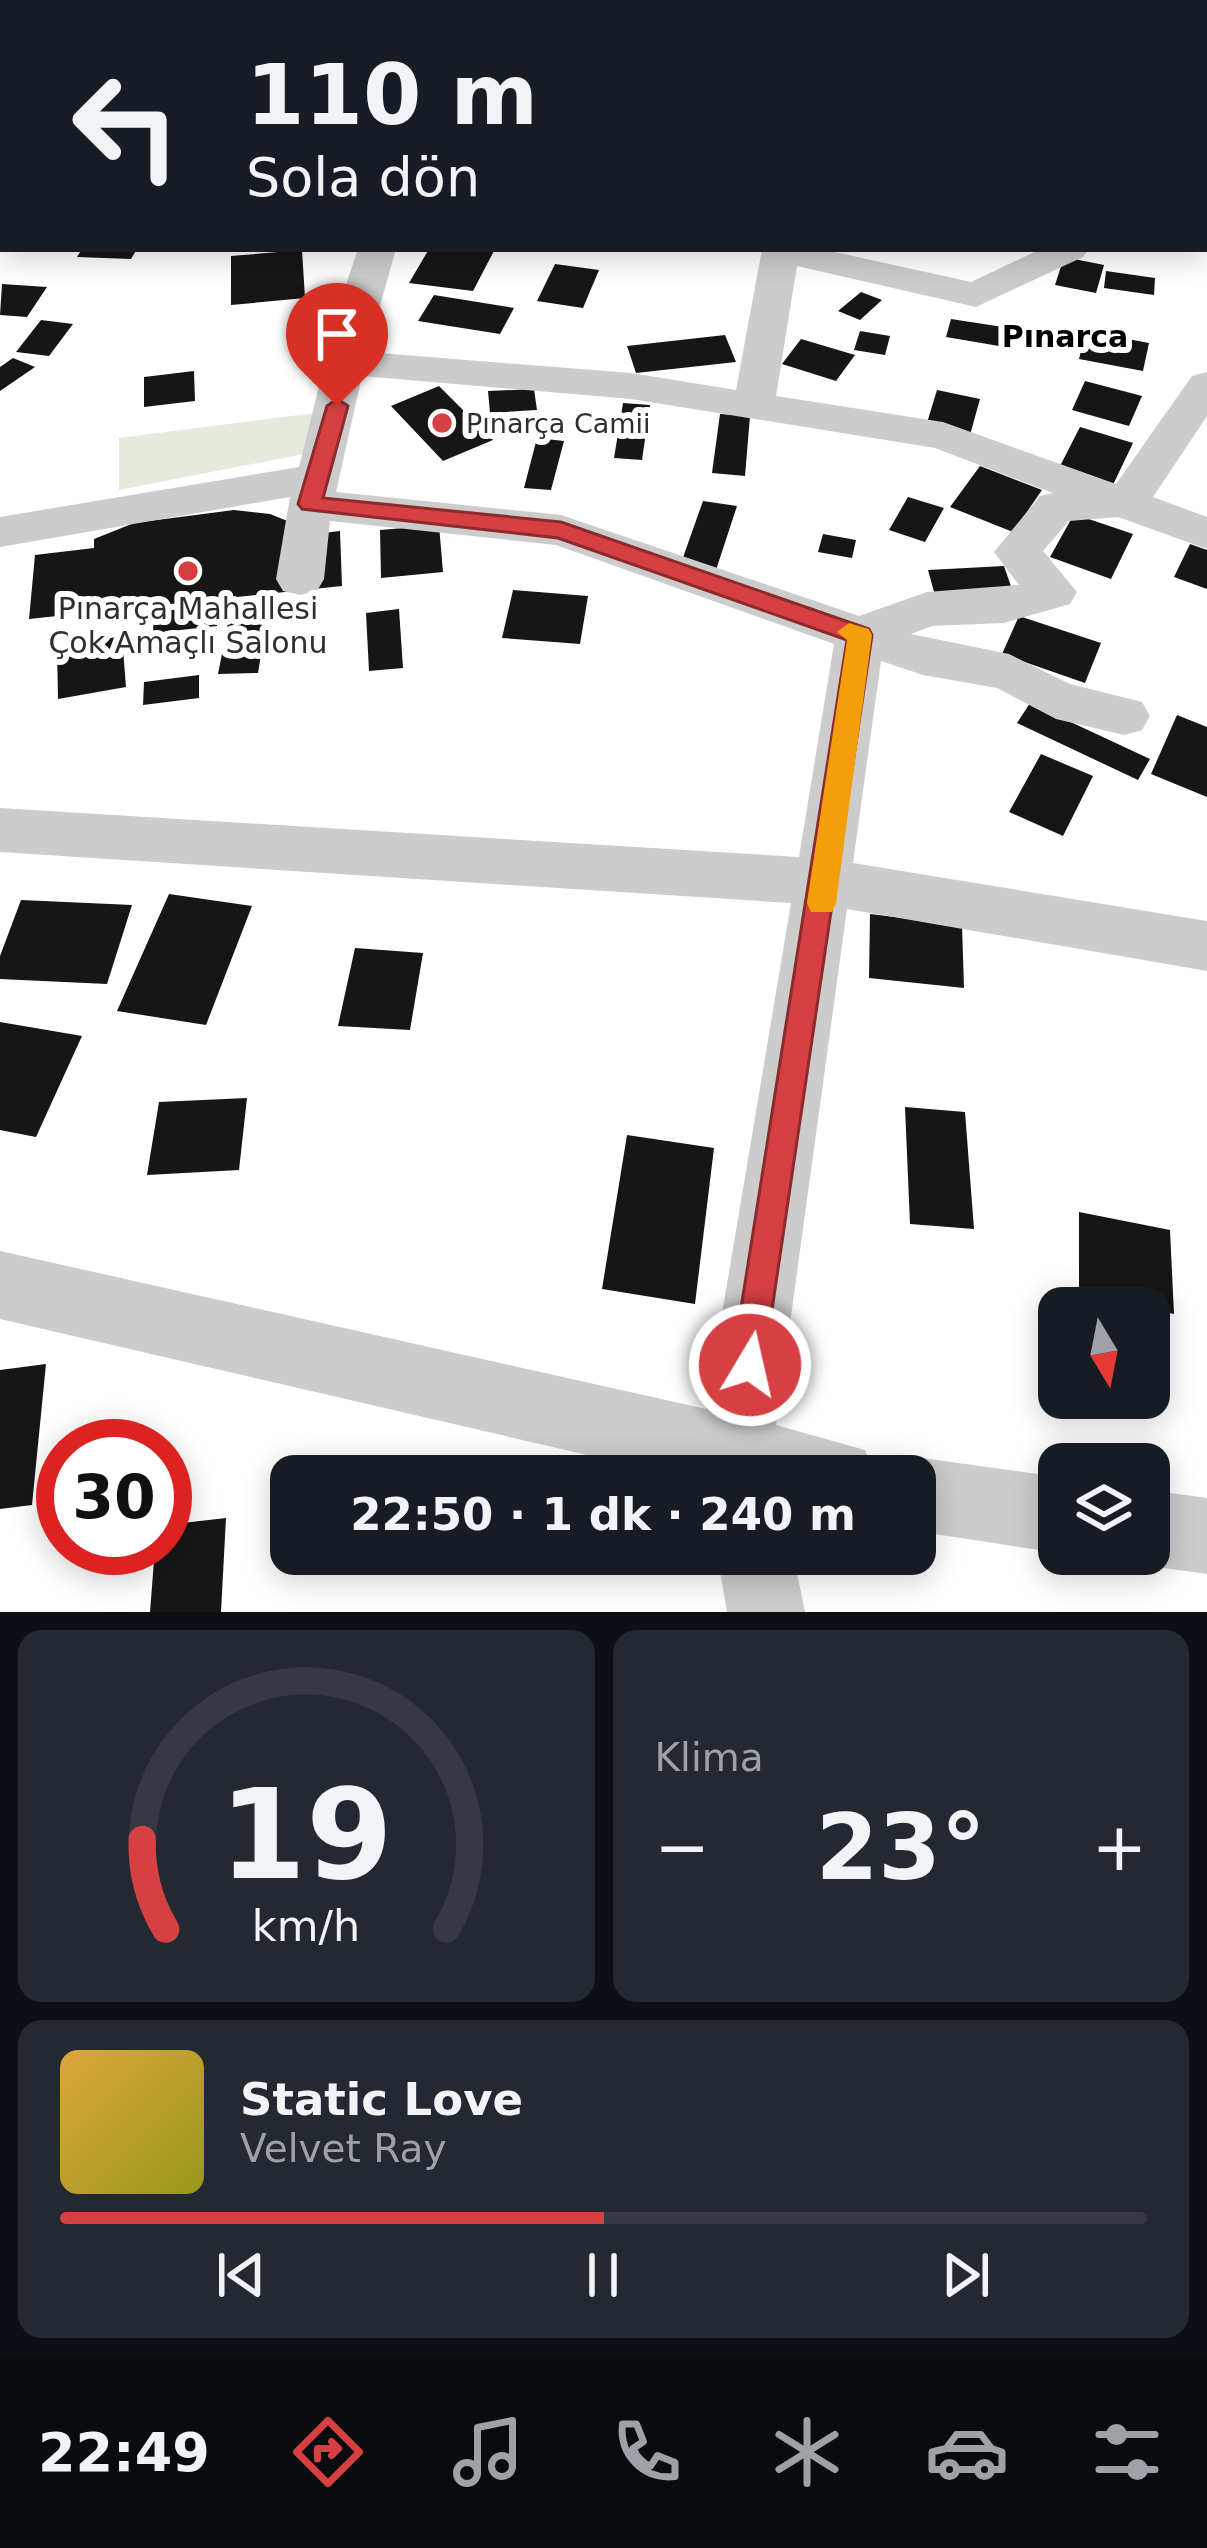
<!DOCTYPE html>
<html lang="tr">
<meta charset="utf-8">
<style>
body{margin:0;font-family:"DejaVu Sans",sans-serif;background:#242831;color:#f1f3f6;height:100vh;display:flex;flex-direction:column;font-size:45px;white-space:nowrap}
*{box-sizing:border-box;margin:0}
p{font-size:39px;color:#9ea1a6}
.icon{flex:none;width:66px;height:66px;fill:none;stroke:currentColor;stroke-width:2;stroke-linecap:round;stroke-linejoin:round}
.map{position:relative;height:1612px;overflow:hidden}
.side{display:flex;flex-direction:column;gap:18px;padding:18px;background:#0d0f14;flex:1}
.side>*{flex:none}
.hud{position:absolute;left:0px;top:0px;width:1209px;height:252px;box-shadow:0 6px 30px #0003;background:#171b24;color:#f1f3f6;overflow:hidden}
.needle{width:78px;rotate:170deg}
.buttons{position:absolute;left:1038px;top:1287px;display:grid;gap:24px}
.buttons a{display:grid;place-items:center;width:132px;height:132px;border-radius:24px;background:#171b24;box-shadow:0 6px 30px #0003;font-size:60px}
.speed{position:absolute;left:36px;top:1419px;display:flex;gap:24px;font-size:60px;font-weight:700;text-align:center}
.speed>*{display:grid;place-content:center;width:156px;height:156px;border-radius:50%;background:#171b24;box-shadow:0 6px 30px #0003;line-height:1}
.speed .limit{border:18px solid #d22;background:#fff;color:#111}
.pin{position:absolute;display:grid;place-items:center;width:102px;height:102px;color:#fff;margin:-123px -51px;border-radius:50% 50% 50% 0;rotate:-45deg;box-shadow:0 0 12px #0007}
.pin .icon{rotate:45deg}
.me{position:absolute;width:132px;margin:-66px;rotate:9deg;stroke-linejoin:round;filter:drop-shadow(0 0 9px #0008)}
.turn{display:flex;align-items:center;gap:42px;height:252px;padding:0 48px;font-size:54px}
.turn .icon{width:156px;height:156px;stroke-width:2.5}
.turn b{display:block;font-size:84px;line-height:102px}
.big{font-size:90px;font-weight:700;line-height:1.1}
.side .card{flex:1;display:flex;flex-direction:column;justify-content:center;gap:18px;min-width:0;padding:0 42px;border-radius:24px;background:#242831}
.side .dial{align-items:center;gap:0}
.dial svg{height:312px;overflow:visible;fill:none;stroke:#363941;stroke-width:7;stroke-linecap:round;text-anchor:middle}
.dial text{fill:#f1f3f6;stroke:none}
.song{display:flex;align-items:center;gap:36px}
.cover{width:144px;height:144px;border-radius:18px;background:linear-gradient(135deg,hsl(40 70% 55%),hsl(60 70% 35%))}
.played{height:12px;border-radius:6px;background:linear-gradient(90deg,#d74043 50%,#363941 50%)}
.keys{display:flex;justify-content:space-around;direction:ltr}
.heat{display:flex;justify-content:space-between;align-items:center;font-size:66px;direction:ltr}
.side .tiles{flex:1;display:grid;gap:18px;grid-template-columns:1fr 1fr}
.card:last-child{grid-column:span 2}
.trip{position:absolute;left:270px;top:1455px;width:666px;height:120px;border-radius:24px;background:#171b24;box-shadow:0 6px 30px #0003;font-weight:700;line-height:120px;text-align:center}
.menu{display:flex;height:192px;justify-content:space-around;align-items:center;background:#090b0e;color:#9ea1a6}
.menu .icon{width:84px;height:84px}
.menu .active{color:#d74043}
.menu b{font-size:54px;color:#f1f3f6}
.map>svg:first-child{display:block}
.green{fill:#e4ebde}
.building{fill:#161616}
.lines{fill:none;stroke-linecap:round;stroke-linejoin:round}
.minor{fill:#ccc;fill-rule:evenodd}
.tertiary{fill:#ccc;fill-rule:evenodd}
.route{fill:#d74043;stroke:#8c2a2c;stroke-width:3}
.slow{fill:#f59e0b}
.poi-dot{fill:#d74043;stroke:#fff;stroke-width:4.5}
.labels{text-anchor:middle;dominant-baseline:central;stroke-width:12;stroke-linejoin:round;paint-order:stroke}
.far-poi-label{font-size:27px;fill:#2f2f2f;stroke:#fff;text-anchor:start}
.far-quarter-label{font-size:30px;font-weight:bold;fill:#000;stroke:#fff}
.poi-label{font-size:30px;fill:#2f2f2f;stroke:#fff}
</style>
<div class="map">
<svg width="1207" height="1612" viewBox="0 0 1207 1612">
<rect width="100%" height="100%" fill="#fff"/>
<path class="green" d="M330,411L304,454L119,490V438Z"/>
<path class="building" d="M82,249H137L131,259L77,257Z
M429,249H495L473,291L409,283Z
M302,250L305,298L231,305V256Z
M1064,257L1104,265L1096,293L1055,285Z
M555,264L599,270L583,308L537,301Z
M1106,271L1155,278L1154,295L1104,288Z
M2,284L47,287L27,317L0,315Z
M861,292L882,300L860,320L838,311Z
M434,295L514,308L500,334L418,321Z
M951,319L1003,327L999,346L946,337Z
M41,320L73,324L49,356L16,352Z
M860,331L890,336L885,355L854,350Z
M1086,331L1149,343L1143,371L1079,359Z
M725,335L736,362L636,373L627,346Z
M801,339L855,355L836,381L782,364Z
M13,358L35,367L0,391V367Z
M194,371L195,401L144,407V377Z
M1085,381L1142,396L1129,426L1072,410Z
M439,386L493,440L443,461L391,406Z
M534,389L537,410L490,413L488,391Z
M937,390L980,399L970,435L926,426Z
M623,403L650,405L642,460L614,458Z
M720,414L750,416L745,476L712,473Z
M1080,427L1133,443L1111,489L1057,472Z
M537,438L564,441L551,490L524,488Z
M980,466L1042,490L1013,532L950,507Z
M908,497L944,508L925,542L889,530Z
M703,501L737,506L716,570L681,563Z
M234,510L270,514L295,524L298,536L340,531L342,586L29,619L35,555L94,548V539L134,523Z
M1074,514L1133,534L1111,579L1050,557Z
M439,525L443,572L381,578L380,530Z
M823,534L856,540L852,558L818,552Z
M1190,544L1207,550V589L1174,577Z
M1004,566L1014,595L936,599L928,570Z
M513,590L588,596L580,644L502,638Z
M218,605L217,626L153,633L154,612Z
M269,607L258,673L218,674L231,608Z
M399,609L403,668L369,671L366,613Z
M1019,616L1101,643L1085,683L1002,654Z
M122,636L126,687L58,699L57,648Z
M199,675V698L143,705L144,682Z
M1030,703L1150,759L1138,780L1017,723Z
M1177,715L1207,727V797L1151,774Z
M1041,754L1093,776L1063,836L1009,812Z
M169,894L252,906L206,1025L117,1011Z
M21,900L132,905L107,984L0,979V956Z
M870,914L962,925L964,988L869,978Z
M355,948L423,953L410,1030L338,1026Z
M0,1022L82,1036L36,1137L0,1130Z
M247,1098L239,1170L147,1175L159,1102Z
M905,1107L965,1112L974,1229L910,1224Z
M627,1135L714,1148L695,1304L602,1289Z
M1079,1212L1170,1230L1174,1314L1079,1295Z
M46,1364L32,1505L0,1509V1370Z
M226,1518L221,1612H150L155,1548H165V1525Z"/>
<g class="lines">
<path class="minor" d="M213,0H243L211,3Z
M3,208V233L0,234V209Z
M358,249H396L367,352L631,373L736,390L762,249H821L971,282L1041,249H1089L1083,257L976,307L797,266L776,396L943,422L1116,484L1192,376L1207,372V416L1153,497L1207,517V549L1118,517L1069,521L1043,551L1077,592L1070,604L1004,623L932,626L911,634L1009,654L1070,684L1142,702L1150,716L1142,730L1124,735L1056,719L997,688L923,675L881,661L853,863L1207,921V971L847,909L776,1425L865,1450L876,1476H678L0,1319V1251L706,1409L791,903L0,852V808L799,857L834,644L556,545L330,521L324,579L317,591L300,595L283,591L276,579L290,497L0,547V517L299,467L339,305ZM362,376L631,399L935,448L1053,493L1040,496L994,552L1019,585L927,592L859,616L561,515L336,492Z
M915,1457L1059,1477V1553L915,1531V1476H885L889,1468Z
M1149,1490L1207,1498V1574L1149,1566L1122,1555L1149,1554Z
M717,1554H793L805,1612H727Z"/>
<path class="tertiary" d="M473,0H515L517,3H475Z
M1206,182H1207V208H1206Z"/>
</g>
<path class="route" d="M337,399L348,406L323,498L561,522L869,629L872,635L762,1377L750,1383L737,1377L732,1365L847,640L558,538L302,509L298,504L327,406Z"/>
<path class="slow" d="M849,623L869,629L872,635L836,903L832,912H811L807,903L847,640L837,632Z"/>
<g class="poi-dot">
<circle cx="442" cy="423" r="12"/>
<circle cx="188" cy="571" r="12"/>
</g>
<g class="labels">
<g class="far-poi-label">
<text x="466" y="423">Pınarça Camii</text>
</g>
<g class="far-quarter-label">
<text x="1065" y="336">Pınarca</text>
</g>
<g class="poi-label">
<text x="188" y="608">Pınarça Mahallesi<tspan x="188" dy="34">Çok Amaçlı Salonu</tspan></text>
</g>
</g>
</svg>
<div class="buttons">
<a><svg class="needle" viewBox="-14 -14 28 28"><path d="M0-13l5 13h-10z" fill="#e53935"/><path d="M0 13l5-13h-10z" fill="#9ea1a6"/></svg></a>
<a><svg class="icon" aria-label="layers" viewBox="0 0 24 24"><path d="M12 4l9 5-9 5-9-5zM3 14l9 5 9-5"/></svg></a>
</div>
<div class="speed"><div class="limit">30</div></div>
<div class="pin" style="left:337px;top:406px;background:#d93025"><svg class="icon" aria-label="arrive" viewBox="0 0 24 24"><path d="M6 21V4h12l-3 4 3 4H6"/></svg></div>
<svg class="me" style="left:750px;top:1365px" viewBox="-20 -20 40 40"><circle r="17" fill="#d74043" stroke="#fff" stroke-width="3"/><path d="M0-11L8 9 0 5-8 9z" fill="#fff"/></svg>
<div class="trip">22:50 · 1 dk · 240 m</div>
<div class="hud">
<div class="turn"><svg class="icon" aria-label="left" viewBox="0 0 24 24"><path d="M17 20v-9H6M10 6l-5 5 5 5"/></svg><div><b>110 m</b>Sola dön</div></div>
</div>
</div>
<section class="side">
<div class="tiles">
<div class="card dial"><svg viewBox="0 0 100 80">
<path d="M14 69A42 42 0 1 1 86 69"/>
<path d="M14 69A42 42 0 0 1 8 46" stroke="#d74043"/>
<text x="50" y="56" font-size="32" font-weight="700">19</text>
<text x="50" y="72" font-size="11">km/h</text>
</svg></div>
<div class="card"><p>Klima</p>
<div class="heat"><a>−</a><b class="big">23°</b><a>+</a></div>
</div>
<div class="card">
<div class="song"><i class="cover"></i><div><b>Static Love</b><p>Velvet Ray</p></div></div>
<div class="played"></div>
<div class="keys"><svg class="icon" aria-label="previous" viewBox="0 0 24 24"><path d="M18 5L8 12l10 7zM5 5v14"/></svg><svg class="icon" aria-label="pause" viewBox="0 0 24 24"><path d="M8 5v14M16 5v14"/></svg><svg class="icon" aria-label="next" viewBox="0 0 24 24"><path d="M6 5l10 7-10 7zM19 5v14"/></svg></div>
</div>
</div>
</section>
<nav class="menu">
<b>22:49</b>
<svg class="icon active" aria-label="directions" viewBox="0 0 24 24"><path d="M12 3l9 9-9 9-9-9zM9 14v-3h6M13 9l2 2-2 2"/></svg>
<svg class="icon" aria-label="music" viewBox="0 0 24 24"><path d="M9 18V5l10-2v13"/><circle cx="6" cy="18" r="3"/><circle cx="16" cy="16" r="3"/></svg>
<svg class="icon" aria-label="phone" viewBox="0 0 24 24"><path d="M5 4h4l2 5-3 2q2 4 5 5l2-3 5 2v4C11 20 4 13 5 4z"/></svg>
<svg class="icon" aria-label="climate" viewBox="0 0 24 24"><path d="M12 3v18M4 7l16 10M4 17L20 7"/></svg>
<svg class="icon" aria-label="car" viewBox="0 0 24 24"><path d="M5 17H2v-5l4-1 3-4h7l3 4 3 1v5h-3M9 17h6M6 11h13"/><circle cx="7" cy="17" r="2"/><circle cx="17" cy="17" r="2"/></svg>
<svg class="icon" aria-label="filters" viewBox="0 0 24 24"><path d="M4 7h16M4 17h16"/><circle cx="9" cy="7" r="2"/><circle cx="15" cy="17" r="2"/></svg>
</nav>
